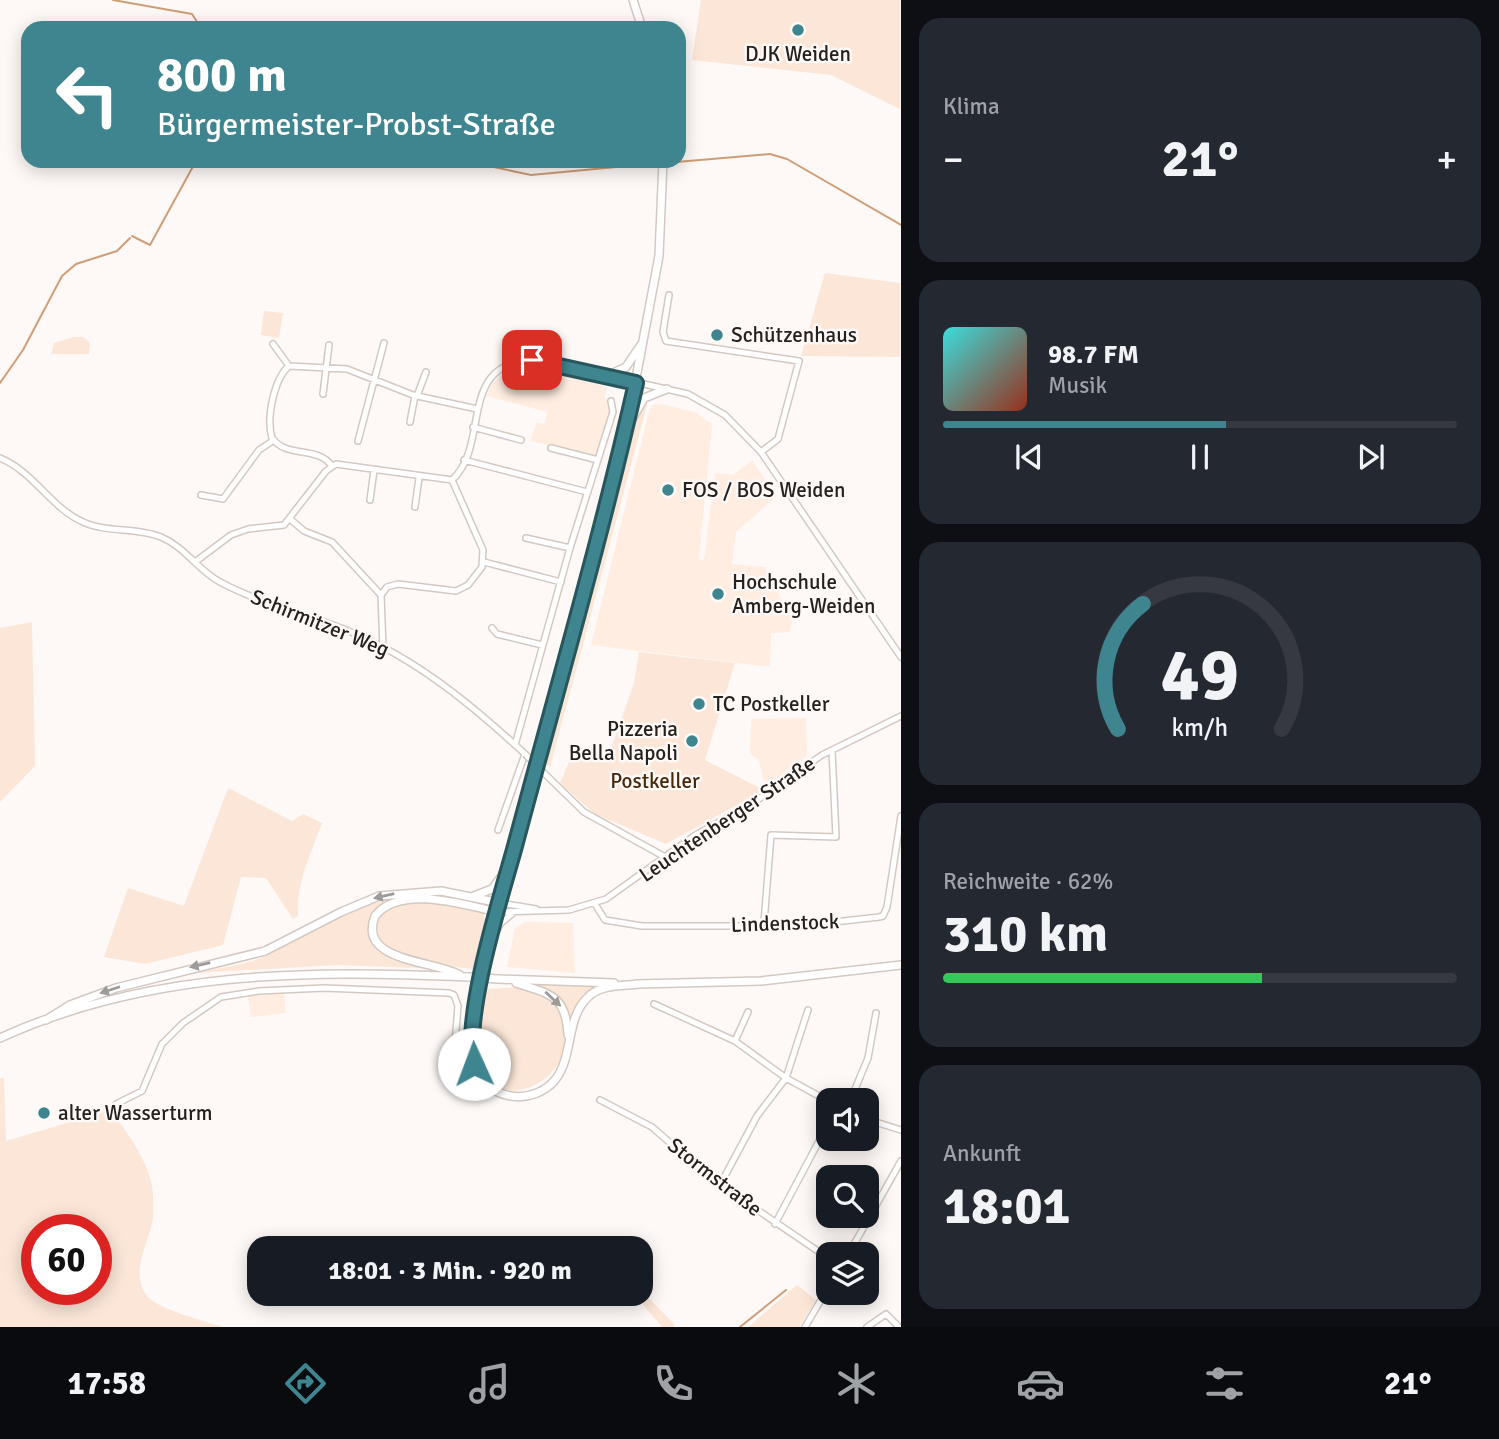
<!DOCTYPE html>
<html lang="de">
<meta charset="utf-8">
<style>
body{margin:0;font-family:Signika,sans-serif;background:#242831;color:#f1f3f6;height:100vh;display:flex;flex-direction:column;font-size:26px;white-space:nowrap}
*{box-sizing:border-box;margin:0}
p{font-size:23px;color:#9ea1a6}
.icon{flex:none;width:38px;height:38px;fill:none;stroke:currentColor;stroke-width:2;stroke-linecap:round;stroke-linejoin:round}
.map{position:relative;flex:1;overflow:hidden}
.sheet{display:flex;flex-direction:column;gap:18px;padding:18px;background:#0d0f14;width:598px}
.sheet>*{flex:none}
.hud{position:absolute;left:21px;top:21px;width:665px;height:147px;border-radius:21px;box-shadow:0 4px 18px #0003;background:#3e858f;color:#fff;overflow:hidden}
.controls{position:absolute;left:816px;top:1088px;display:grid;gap:14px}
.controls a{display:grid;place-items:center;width:63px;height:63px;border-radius:14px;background:#171b24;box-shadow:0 4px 18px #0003;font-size:35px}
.speed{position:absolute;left:21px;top:1214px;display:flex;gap:14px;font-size:35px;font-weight:700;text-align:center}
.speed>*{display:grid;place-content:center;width:91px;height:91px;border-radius:50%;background:#171b24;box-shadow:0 4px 18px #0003;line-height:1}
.speed .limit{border:10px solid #d22;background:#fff;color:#111}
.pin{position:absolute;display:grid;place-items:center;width:60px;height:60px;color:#fff;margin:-30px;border-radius:14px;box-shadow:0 4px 10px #0006}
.me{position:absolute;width:77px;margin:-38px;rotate:358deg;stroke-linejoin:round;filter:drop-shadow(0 0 5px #0008)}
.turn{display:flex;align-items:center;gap:24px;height:147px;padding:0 21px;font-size:32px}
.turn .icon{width:91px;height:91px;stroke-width:2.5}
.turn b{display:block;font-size:49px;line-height:60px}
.big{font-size:52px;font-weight:700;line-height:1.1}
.sheet .tile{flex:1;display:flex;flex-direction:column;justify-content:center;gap:10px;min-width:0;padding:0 24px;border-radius:21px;background:#242831}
.sheet .dial{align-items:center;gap:0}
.dial svg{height:182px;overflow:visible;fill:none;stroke:#363941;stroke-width:7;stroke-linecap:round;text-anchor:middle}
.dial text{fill:#f1f3f6;stroke:none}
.song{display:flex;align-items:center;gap:21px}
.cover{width:84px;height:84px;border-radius:10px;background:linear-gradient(135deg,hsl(180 70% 55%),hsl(10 70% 35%))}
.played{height:7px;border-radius:4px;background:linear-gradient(90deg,#3e858f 55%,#363941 55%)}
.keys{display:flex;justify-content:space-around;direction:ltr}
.heat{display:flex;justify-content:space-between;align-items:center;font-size:38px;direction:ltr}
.charge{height:10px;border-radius:5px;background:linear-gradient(90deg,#34c759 62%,#363941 0)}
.trip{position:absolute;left:247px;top:1236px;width:406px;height:70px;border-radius:21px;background:#171b24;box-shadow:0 4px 18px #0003;font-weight:700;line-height:70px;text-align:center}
.tab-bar{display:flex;height:112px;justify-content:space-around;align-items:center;background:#090b0e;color:#9ea1a6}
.tab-bar .icon{width:49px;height:49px}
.tab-bar .on{color:#3e858f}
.tab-bar b{font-size:32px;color:#f1f3f6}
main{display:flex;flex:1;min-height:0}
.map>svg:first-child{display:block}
.built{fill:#ffede1}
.green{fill:#fbe6d7;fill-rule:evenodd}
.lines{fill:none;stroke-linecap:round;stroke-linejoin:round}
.stream{stroke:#cf9d77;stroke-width:2}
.minor-casing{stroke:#d3c9c2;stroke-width:8}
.major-casing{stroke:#d3c9c2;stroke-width:10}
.minor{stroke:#fff;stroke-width:5}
.major{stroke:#fff;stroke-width:7}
.minor-bridge-casing{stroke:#d3c9c2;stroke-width:8;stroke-linecap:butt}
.major-bridge-casing{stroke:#d3c9c2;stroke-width:10;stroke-linecap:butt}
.minor-bridge{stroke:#fff;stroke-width:5}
.major-bridge{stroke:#fff;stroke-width:7}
.oneway{fill:#9d9b9a}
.route-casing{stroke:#28565d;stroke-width:18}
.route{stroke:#3e858f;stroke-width:12}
.poi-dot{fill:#3e858f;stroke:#fef9f6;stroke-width:2.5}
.labels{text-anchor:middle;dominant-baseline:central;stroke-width:5;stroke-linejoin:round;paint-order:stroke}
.poi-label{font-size:21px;fill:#25211f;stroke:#fef9f6;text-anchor:start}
.street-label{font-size:21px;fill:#25211f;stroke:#fef9f6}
.park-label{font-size:21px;fill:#492709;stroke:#fef9f6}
</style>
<main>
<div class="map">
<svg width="901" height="1327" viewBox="0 0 901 1327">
<rect width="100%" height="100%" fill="#fef9f6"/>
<path class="built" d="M525,364L540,365L607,387L605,397L611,410L596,455L530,441L537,422L544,424L547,412L487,396L491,385L502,375Z
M661,404L695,412L712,424L699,560H704L715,473L733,475L752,460L777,496L736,532L732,564L765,567L792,621L790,632L771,633L770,667L591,645L649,411L652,405Z
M806,718L807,756L769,784L763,779L759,760L750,754L751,719Z
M525,922L573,923L575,973L507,967L515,928Z
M284,993L286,1013L251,1017L248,996Z"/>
<path class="green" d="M701,0H900V109L831,75L692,60Z
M825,273L900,283V357L801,356Z
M264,311L283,313L279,338L261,335Z
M74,337H83L90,343L89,354H51L54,343Z
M643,401L647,405L550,767L541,760L630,430Z
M32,622L35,766L0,802V628Z
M639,652L735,663L705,760L764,790L666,844L595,814L560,783L572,755L599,762L611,749L634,683Z
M228,788L292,821L303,814L322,823C311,853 296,884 298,916L293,919L266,878L241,877L223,945L145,964L104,957L128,888L184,906Z
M410,894H447L479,901V904C450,897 369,880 369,929C369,939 376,951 385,955C402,962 424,965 442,969L337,965L195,973C217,968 243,966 263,957C316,933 350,905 410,894Z
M406,902H436L480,911L484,914L486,929L476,970C445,964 401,963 378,941C368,916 387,909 406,902Z
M538,984L602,985L583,994L569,1024L559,999Z
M522,987L553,1001C604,1081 476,1132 474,1046C473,1027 481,1007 487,989Z
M0,1078H4L6,1141L111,1110C127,1133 146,1157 152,1186C153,1195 154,1209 153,1218C149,1243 129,1272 147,1296C157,1309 205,1321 222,1327H0ZM37,1230H96V1290H37Z
M797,1285L816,1300L799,1327H748Z
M641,1290L675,1325L673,1327H662L633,1293H640Z"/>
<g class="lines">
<path class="stream" d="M113,0L192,14L201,28
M465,161L531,175L659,163
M665,163L770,154L787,159L901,225
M132,236L150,245L196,161
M0,383L23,350L62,276L76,264L117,251L130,238
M740,1327L786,1290"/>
<g class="minor-casing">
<path id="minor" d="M669,295L663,332L666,341L799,361L778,439L761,452
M273,344L289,366
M323,394L329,345
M417,396L426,372
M410,422L415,396
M473,427L521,440
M358,441L384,343
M551,448L598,460
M0,458C34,472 51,508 83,522C107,533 137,527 161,537C185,547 198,570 220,582C256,601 295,612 333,625C407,651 469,702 525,754L498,830
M464,460L587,492
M332,466C317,445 287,459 272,438C266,418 274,379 289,366L347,369L413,395L477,409
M201,495L223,499L259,450L274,440
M370,500L374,470
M415,507L419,478
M290,519L304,531L332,542L381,595L383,648
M526,538L570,548
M195,562L231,535L248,529L284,525L326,471L336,464L452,480C493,443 453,355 543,361L688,394L725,415L761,452L901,657
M484,562L561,582
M381,595L387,587L398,584L456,591L468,585L482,567L483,550L452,480
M492,628L497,634L542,645
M515,745L570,548L613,412L611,401
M544,773L584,812L665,857
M501,903L536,909
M595,904L605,920L642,926H799L879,917L883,916L887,907L901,816
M497,912L569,910L606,899L694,836L753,803L822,755L901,716
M764,923L771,835L836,837L832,750
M496,932L501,923L512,914
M654,1004L735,1041L786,1078L828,1101
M735,1041L748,1012
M600,1100L652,1127L709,1177L828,1258
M850,1101L868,1058L876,1013
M116,1104L142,1091L162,1044L183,1023L221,997L259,991L324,988L449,993L454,995L458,1006L453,1067L458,1074L464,1076L476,1070
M866,1119L901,1130
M720,1185L757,1116L786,1078L808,1010
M775,1224L828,1124
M848,1255L901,1161
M805,1327L828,1288
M867,1327L886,1314L899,1327"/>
</g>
<g class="major-casing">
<path id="major" d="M633,0L642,28
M605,377L626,367L641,345
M631,421L644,398L667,389
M474,896L492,889L507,869
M460,975C433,960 357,962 375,916C400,884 465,905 497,912
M498,979L614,983
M516,983C549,994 566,994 568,1035
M636,984L761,981L901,965
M639,984C622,986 601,984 588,997C565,1019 574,1056 555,1080C545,1092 527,1099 511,1096C448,1085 477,1003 486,962L626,431L659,256L663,161
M46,1020L70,1005L116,988L265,951L341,912L379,896L441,891L500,903
M0,1038C149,970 309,970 468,977"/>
</g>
<use href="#minor" class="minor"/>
<use href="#major" class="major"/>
<g class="minor-bridge-casing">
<path id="minor-bridge" d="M525,754L544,773"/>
</g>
<g class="major-bridge-casing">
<path id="major-bridge" d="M468,977L498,979"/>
</g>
<use href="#minor-bridge" class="minor-bridge"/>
<use href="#major-bridge" class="major-bridge"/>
</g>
<defs><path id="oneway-solid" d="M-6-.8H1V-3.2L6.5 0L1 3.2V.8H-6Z" transform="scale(1.75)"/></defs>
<g class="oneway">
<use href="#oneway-solid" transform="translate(384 896) rotate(167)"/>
<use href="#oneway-solid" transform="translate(200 965) rotate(167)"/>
<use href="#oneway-solid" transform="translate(110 990) rotate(162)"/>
<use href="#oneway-solid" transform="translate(553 999) rotate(43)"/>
</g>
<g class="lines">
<g class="route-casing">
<path id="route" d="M474,1064C463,1015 501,897 515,846C556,692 601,538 636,383L532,360"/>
</g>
<use href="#route" class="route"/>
</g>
<g class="poi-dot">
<circle cx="798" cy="30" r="7"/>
<circle cx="717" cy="335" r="7"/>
<circle cx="668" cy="490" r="7"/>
<circle cx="718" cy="594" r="7"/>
<circle cx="699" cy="704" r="7"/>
<circle cx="692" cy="741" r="7"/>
<circle cx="44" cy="1113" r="7"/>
</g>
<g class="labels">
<g class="poi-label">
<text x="798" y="54" text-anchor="middle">DJK Weiden</text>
<text x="731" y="335">Schützenhaus</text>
<text x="682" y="490">FOS / BOS Weiden</text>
<text x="732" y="582">Hochschule<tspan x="732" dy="24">Amberg-Weiden</tspan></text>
<text x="713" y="704">TC Postkeller</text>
<text x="678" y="729" text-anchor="end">Pizzeria<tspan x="678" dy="24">Bella Napoli</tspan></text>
<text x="58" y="1113">alter Wasserturm</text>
</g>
<g class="street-label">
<text transform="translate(320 623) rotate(22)">Schirmitzer Weg</text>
<text transform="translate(727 819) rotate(-34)">Leuchtenberger Straße</text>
<text transform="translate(785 923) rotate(-2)">Lindenstock</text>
<text transform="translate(715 1177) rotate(38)">Stormstraße</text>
</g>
<g class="park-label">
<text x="655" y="781">Postkeller</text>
</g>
</g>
</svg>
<div class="controls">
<a><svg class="icon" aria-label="sound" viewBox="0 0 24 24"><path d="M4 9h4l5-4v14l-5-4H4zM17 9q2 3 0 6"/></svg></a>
<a><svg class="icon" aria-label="search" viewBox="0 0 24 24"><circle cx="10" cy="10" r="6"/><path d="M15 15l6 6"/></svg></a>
<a><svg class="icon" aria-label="layers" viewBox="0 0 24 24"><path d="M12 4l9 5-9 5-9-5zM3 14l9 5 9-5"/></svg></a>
</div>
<div class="speed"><div class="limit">60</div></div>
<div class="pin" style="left:532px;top:360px;background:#d93025"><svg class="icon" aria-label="arrive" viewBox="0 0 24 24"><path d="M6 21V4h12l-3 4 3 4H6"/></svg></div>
<svg class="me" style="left:474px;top:1064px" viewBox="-20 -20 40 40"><circle r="19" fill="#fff"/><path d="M0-13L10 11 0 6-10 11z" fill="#3e858f"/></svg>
<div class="trip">18:01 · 3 Min. · 920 m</div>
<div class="hud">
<div class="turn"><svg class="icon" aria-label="left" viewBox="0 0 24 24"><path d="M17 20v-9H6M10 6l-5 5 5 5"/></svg><div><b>800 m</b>Bürgermeister-Probst-Straße</div></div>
</div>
</div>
<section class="sheet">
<div class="tile"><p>Klima</p>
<div class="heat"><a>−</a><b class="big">21°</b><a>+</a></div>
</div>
<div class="tile">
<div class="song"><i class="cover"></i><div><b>98.7 FM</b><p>Musik</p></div></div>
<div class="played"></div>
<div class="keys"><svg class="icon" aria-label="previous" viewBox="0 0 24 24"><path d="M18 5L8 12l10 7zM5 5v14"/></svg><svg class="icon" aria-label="pause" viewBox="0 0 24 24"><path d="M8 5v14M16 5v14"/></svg><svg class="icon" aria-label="next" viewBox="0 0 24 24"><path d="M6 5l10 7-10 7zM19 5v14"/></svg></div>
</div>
<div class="tile dial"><svg viewBox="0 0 100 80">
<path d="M14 69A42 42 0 1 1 86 69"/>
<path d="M14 69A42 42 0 0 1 25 14" stroke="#3e858f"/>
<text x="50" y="56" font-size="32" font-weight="700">49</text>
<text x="50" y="72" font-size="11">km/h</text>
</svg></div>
<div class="tile"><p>Reichweite · 62%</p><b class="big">310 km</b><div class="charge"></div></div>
<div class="tile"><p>Ankunft</p><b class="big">18:01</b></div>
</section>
</main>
<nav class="tab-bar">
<b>17:58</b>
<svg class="icon on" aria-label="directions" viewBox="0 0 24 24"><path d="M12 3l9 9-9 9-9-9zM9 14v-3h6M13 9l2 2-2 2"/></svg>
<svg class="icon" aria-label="music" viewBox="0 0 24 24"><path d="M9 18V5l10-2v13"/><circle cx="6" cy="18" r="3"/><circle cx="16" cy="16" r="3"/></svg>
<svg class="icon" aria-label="phone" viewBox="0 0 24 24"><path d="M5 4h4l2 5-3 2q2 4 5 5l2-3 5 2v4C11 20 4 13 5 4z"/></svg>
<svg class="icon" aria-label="climate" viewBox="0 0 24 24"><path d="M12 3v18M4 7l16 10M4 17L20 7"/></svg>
<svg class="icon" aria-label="car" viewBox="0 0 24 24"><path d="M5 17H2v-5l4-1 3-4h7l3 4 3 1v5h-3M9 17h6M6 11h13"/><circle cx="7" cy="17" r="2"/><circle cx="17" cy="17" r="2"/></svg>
<svg class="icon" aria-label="filters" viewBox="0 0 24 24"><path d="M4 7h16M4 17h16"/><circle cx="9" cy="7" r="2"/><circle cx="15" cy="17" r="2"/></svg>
<b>21°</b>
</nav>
